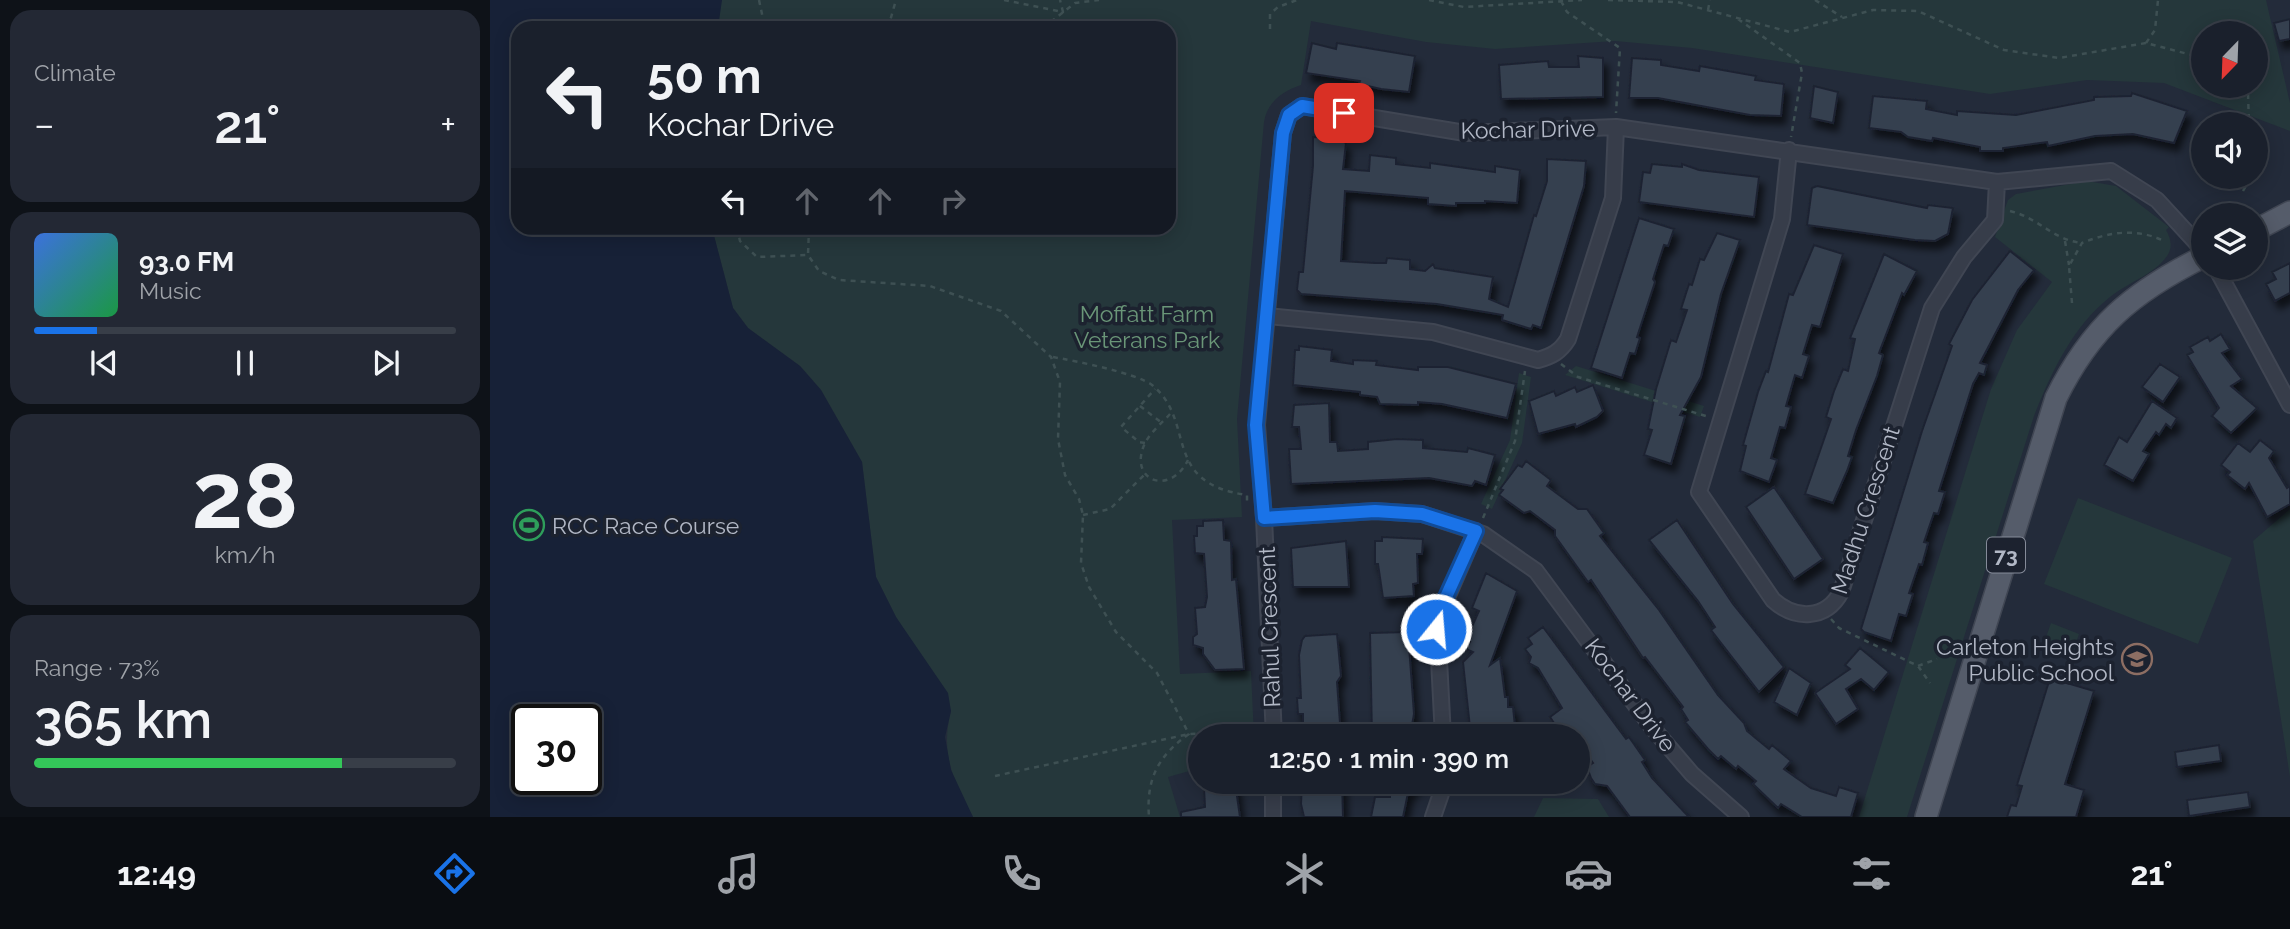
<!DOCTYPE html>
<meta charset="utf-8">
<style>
body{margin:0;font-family:Raleway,sans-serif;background:#232834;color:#f1f3f6;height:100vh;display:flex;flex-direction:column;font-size:26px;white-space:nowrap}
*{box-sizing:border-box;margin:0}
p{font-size:23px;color:#9fa3a9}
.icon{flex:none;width:38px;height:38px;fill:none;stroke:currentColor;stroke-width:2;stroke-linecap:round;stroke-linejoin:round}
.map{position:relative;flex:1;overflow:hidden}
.drawer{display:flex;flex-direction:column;gap:10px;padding:10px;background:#0e1218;width:490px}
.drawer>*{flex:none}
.hud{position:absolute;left:21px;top:21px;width:665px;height:214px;border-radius:21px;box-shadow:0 4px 18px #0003,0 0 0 2px #383e48;background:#1a202c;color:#f1f3f6;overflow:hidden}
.needle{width:46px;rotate:203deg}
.fabs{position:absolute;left:1701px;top:21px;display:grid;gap:14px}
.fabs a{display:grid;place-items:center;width:77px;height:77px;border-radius:50%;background:#1a202c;box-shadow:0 4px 18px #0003,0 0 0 2px #383e48;font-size:35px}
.speed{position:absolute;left:21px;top:704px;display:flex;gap:14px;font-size:35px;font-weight:700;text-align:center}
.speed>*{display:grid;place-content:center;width:91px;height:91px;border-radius:50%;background:#1a202c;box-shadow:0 4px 18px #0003,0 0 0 2px #383e48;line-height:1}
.speed .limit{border:4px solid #111;border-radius:10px;background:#fff;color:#111}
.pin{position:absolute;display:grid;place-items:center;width:60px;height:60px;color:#fff;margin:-30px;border-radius:14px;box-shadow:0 4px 10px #0006}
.me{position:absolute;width:77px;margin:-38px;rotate:17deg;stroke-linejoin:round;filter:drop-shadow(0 0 5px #0008)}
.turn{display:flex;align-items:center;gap:24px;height:147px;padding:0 21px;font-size:32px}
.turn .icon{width:91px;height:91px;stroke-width:2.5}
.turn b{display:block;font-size:49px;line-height:60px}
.lanes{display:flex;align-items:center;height:66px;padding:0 21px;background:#0003;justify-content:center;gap:35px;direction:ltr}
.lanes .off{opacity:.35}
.big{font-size:52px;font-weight:600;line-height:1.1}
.drawer .card{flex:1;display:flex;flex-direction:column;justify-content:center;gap:10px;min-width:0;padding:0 24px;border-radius:21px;background:#232834}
.drawer .dial{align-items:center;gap:0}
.dial b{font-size:91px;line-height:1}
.song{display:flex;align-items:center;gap:21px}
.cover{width:84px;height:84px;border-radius:10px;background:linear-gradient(135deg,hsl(220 70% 55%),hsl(140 70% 35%))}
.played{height:7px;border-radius:4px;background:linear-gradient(90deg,#1a73e8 15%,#383e48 15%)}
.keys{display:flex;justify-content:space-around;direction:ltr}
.heat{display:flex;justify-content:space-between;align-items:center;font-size:38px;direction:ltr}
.charge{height:10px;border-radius:5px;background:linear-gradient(90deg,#34c759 73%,#383e48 0)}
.trip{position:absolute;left:698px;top:724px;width:402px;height:70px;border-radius:35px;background:#1a202c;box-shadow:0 4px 18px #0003,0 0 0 2px #383e48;font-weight:600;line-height:70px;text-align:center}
.dock{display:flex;height:112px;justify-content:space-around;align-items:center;background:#0a0d12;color:#9fa3a9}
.dock .icon{width:49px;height:49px}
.dock .active{color:#1a73e8}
.dock b{font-size:32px;color:#f1f3f6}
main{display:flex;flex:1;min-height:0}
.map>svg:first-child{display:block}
.green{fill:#25373b;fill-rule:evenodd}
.water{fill:#172137;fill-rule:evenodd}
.building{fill:#363f50;stroke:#1e2431;stroke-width:2;filter:url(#shadow)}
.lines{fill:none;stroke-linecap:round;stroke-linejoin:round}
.street-casing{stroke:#404653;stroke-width:18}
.primary-casing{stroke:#404653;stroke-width:24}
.path{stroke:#3e5053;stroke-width:2.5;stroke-dasharray:5 5;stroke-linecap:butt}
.street{stroke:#373d4a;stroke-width:14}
.primary{stroke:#555c6a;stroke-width:21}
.route-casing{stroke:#114b97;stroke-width:18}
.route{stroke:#1a73e8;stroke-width:12}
.labels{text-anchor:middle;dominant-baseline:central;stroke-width:7;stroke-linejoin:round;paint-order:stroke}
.shield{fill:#1c222f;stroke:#858b99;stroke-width:2}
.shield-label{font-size:21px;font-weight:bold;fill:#b2b8c6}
.street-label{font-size:23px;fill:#b2b8c6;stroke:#1c222f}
.park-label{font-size:23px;fill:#6a9678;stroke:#1c222f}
.poi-label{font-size:23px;fill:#b2b8c6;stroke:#1c222f;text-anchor:start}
</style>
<main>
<section class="drawer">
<div class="card"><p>Climate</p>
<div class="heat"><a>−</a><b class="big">21°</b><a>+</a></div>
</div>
<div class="card">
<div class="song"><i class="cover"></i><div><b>93.0 FM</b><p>Music</p></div></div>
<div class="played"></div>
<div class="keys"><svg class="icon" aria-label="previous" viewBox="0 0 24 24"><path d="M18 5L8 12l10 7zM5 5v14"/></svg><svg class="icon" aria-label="pause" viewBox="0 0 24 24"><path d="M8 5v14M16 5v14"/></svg><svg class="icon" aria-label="next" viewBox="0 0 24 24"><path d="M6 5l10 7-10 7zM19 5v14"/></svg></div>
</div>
<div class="card dial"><b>28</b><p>km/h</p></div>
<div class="card"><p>Range · 73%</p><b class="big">365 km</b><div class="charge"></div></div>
</section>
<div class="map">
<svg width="1800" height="817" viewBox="0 0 1800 817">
<defs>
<filter id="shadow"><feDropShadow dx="4.5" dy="8" stdDeviation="3.5" flood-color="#0009"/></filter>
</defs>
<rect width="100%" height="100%" fill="#232b3a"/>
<path class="green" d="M232,0H1776L1800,103V131L1674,83L1597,80L1500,94L1202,48L1125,41L1005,49L936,42L821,21L811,85C793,91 777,102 774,122L747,419L752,517L682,520L690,674L761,671L764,737H710V768L678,777L690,817H483C463,779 450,754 461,711L406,617L386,577L372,462L331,390L310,366L258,328L243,308L222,228H679V28H228V8ZM1713,33H1766V86H1713Z
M1597,181L1626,186L1679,227L1676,230C1681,239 1683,247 1677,256C1665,274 1637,283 1620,297C1583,326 1561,373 1544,416L1417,817H1369L1501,389L1527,330L1562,282L1505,237L1518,200L1526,194Z
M1086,366L1214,406L1210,417L1075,375Z
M1029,373L1041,377L1032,443L1002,509L991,504L1020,440Z
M1588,498L1742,558L1708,644L1554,584Z
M1800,509V777L1763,541Z
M1561,623L1589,634L1581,657L1553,646Z
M1053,798L1108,799L1119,817H1044Z"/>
<path class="water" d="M0,0H232L228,28H28V228H222L243,308L258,328L310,366L331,390L372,462L386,577L406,617L458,693L461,711L455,737L461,770L483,817H0ZM37,719H96V779H37Z"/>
<path class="building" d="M1800,19V39L1789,41L1784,23Z
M822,43L846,49L847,43L925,56L919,92L891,89L869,84L870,81L816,73Z
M1088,56L1113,58V97L1011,99L1009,65L1058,61L1059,67H1089Z
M1142,58L1171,60V65L1209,71L1210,66L1266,76L1265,80L1294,84L1291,116L1260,115L1168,98H1139Z
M1324,86L1348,92L1343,123L1320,118Z
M1642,93L1697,111L1684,143L1643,134L1605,136L1558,146L1557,142L1513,148V151H1490V147L1443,138L1442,141L1418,137L1411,132L1379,128L1383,96L1437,101L1436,109L1467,115V111L1526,115L1604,100V97L1641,96Z
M823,137L845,138L856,143L853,169L879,171L880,155L906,158V164L940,168V163L1005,172V166L1030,170L1027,203L995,201V203H966V206L938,204V198L855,191L851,261L885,263H896L897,258L920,260V269L935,271L943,264L945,268L1003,277L999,299L1018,307L1044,215L1046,216L1057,181V159L1096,161L1094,186L1051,328L1043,325L1041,329L1012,320L1013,315L947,304L811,294L807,290L809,272H813L823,166Z
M1162,164L1192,167V164L1209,170L1269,177L1264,217L1149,202L1153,172L1160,173Z
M1327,186L1437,208L1438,205L1463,208L1458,234L1445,241L1425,240L1317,225L1322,188Z
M1149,218L1184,229L1178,246L1174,245L1163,279L1165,282L1147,337L1150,338L1145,354L1140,353L1132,378L1101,368Z
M1227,233L1250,240L1231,294L1211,377L1190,415L1195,416L1181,464L1154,455L1162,430L1158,429L1166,389L1181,340L1186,342L1197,310L1191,309L1199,284L1202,285L1210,259L1214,260Z
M1324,245L1353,254L1330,327L1322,325L1313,354L1319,356L1312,378L1305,375L1296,406L1301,407L1295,428L1290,427L1281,458L1287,460L1279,482L1250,471L1256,446L1253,445L1268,392L1276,371L1278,372L1299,294L1303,295Z
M1520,251L1544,270L1528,290L1490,363L1497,365L1494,375L1489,373L1483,384L1449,491L1455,492L1448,514L1444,513L1434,542L1438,543L1432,565L1429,564L1419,593L1423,594L1416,616L1409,614L1401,641L1374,632L1371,629L1432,431L1462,346L1459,344L1482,300Z
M1394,254L1427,271L1414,295L1412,293L1389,353L1393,355L1387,376L1366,430L1358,456L1362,457L1357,471L1343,503L1315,494L1341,419L1336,417L1344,391L1353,369L1358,371L1365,339L1360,338Z
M1800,263V293L1785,301L1776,284L1786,279L1782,272Z
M1731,334L1740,349L1732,353L1752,379L1741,386L1767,408L1741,433L1722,416L1729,408L1697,355L1703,352L1700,347L1718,337L1720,341Z
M809,346L842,350L841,361L863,364V360L887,361L886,365L928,370V367H958L1026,384L1017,418L952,404L928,402V405L890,404L887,397L870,395V392L803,385L805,350H809Z
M1670,364L1690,377L1673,402L1652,387Z
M1103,385L1113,411L1107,417L1086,427L1085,424L1048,434L1039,401L1064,391L1066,396L1085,387L1087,392Z
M1662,401L1687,418L1681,428L1676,424L1669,435L1666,432L1653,451L1659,454L1643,481L1614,465L1629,437L1637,442Z
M839,403L840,442H847L848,451L878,449V442L907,439L933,440V448L977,452L978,448L1005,455L996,485L985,481L982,486L939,478L801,484L799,449H811L809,427H802L804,405Z
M1770,440L1784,451L1779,458L1797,488L1800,486V504L1777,517L1759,483L1755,489L1737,475L1740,472L1731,465L1748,443L1760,452Z
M1036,461L1061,480L1057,486L1088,509H1097L1114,533L1110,536L1169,610L1228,695L1254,723L1257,731L1279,749L1282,745L1301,761L1294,769L1321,788L1346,796L1349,787L1368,793L1361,817H1312L1291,804L1288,808L1263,784L1266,781L1248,766L1246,769L1231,756L1228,759L1218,749L1195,722L1198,720L1191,709L1193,707L1155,657L1153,658L1101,580L1098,582L1065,536V530L1040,511L1034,513L1009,495L1013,490L1010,489L1028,465L1032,467Z
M1284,487L1333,559L1304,579L1256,507Z
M733,520L734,540L741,541L742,580L746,579L754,669L725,670L713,654V648L703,645V637L707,634L705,608L715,607L717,597L714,554L705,553L704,536H707V526H713V521Z
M1187,520L1243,604L1294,667L1269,692L1221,630L1225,627L1208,601L1159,540Z
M892,537L933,539L932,554H927L928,583L923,584L924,596L893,598L888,564H885V541H892Z
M856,541L859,587H803L801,548Z
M996,573L1027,591L1000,665L1010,658L1015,697H1018V707H1023L1026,737H981L973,662L983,652L976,649L980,642L976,640L989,611L982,608Z
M1053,627L1136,739L1139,737L1155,760L1152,762L1162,778L1199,817H1140L1117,786L1105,784L1101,778L1097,767L1103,763L1088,742V737H1066L1068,729L1060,717L1072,708L1048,668L1039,663L1041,657L1035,649L1042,644L1038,638Z
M918,632L924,714L920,736L882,737L880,633Z
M847,634L851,676L847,682L851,737H813V714H808L807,698H811L809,655L812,640L815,636Z
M1370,648L1399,672L1384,690L1371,679L1356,689L1368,709L1346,724L1325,693L1360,669L1355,665Z
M1299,668L1321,683L1307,715L1284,702Z
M1560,678L1604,691L1575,784L1594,790L1586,817H1517L1521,805L1526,806L1532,786L1527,785Z
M1729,745L1731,761L1687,767L1685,752Z
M719,782H745L750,817H691V812L715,807L714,788Z
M812,782H852L853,817H814L811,804Z
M899,782H928L918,793L913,817H881L885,797H900Z
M1758,792L1760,807L1699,816L1697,800Z"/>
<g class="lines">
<g class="street-casing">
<path id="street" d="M1299,150L1292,219L1209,492L1283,600C1305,620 1336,620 1351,592L1442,308L1474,257L1505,220L1507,182
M1726,268L1800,405
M777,316L943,332L1048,360C1062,356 1070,352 1078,339L1123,198L1126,127
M774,518L885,511L932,514L993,534L1046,571L1161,726L1202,774L1251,817
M784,737L774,518L767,425L793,133L799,115L812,106L975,133L1126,127L1507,182L1621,171L1667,200L1713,250
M953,737L947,621L986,531
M783,817V782
M943,817L955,782"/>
</g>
<g class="primary-casing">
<path id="primary" d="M1766,230L1800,212
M1436,817L1566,398C1601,327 1642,292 1713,257"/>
</g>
<path class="path" d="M269,0L275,28
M514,0L573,12L570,0
M939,0L974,7L1092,0
M1118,0L1187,2L1300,32L1383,10L1428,11L1514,50L1569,58L1656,43L1713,58
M1325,0L1352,17
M1071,1L1077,12L1130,48L1126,113
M1218,10L1220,0
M1248,19L1310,63L1312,73L1301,137
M398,28L406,0
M553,28L585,3L609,0
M780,29V14L788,7L807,0
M1656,43L1665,30L1668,0
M1752,86L1758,94L1759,124
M1753,191L1761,177
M1520,211C1549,218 1563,240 1592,243
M247,228L250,241L267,257L318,255
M319,228L318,255L329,271L349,280L440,286L511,311L561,357L570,382L568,439L575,475L589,499L593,515L591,563L599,587L626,632L667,673L699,734C668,756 656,779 659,817
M1575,241L1579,265
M1582,303L1579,266L1592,243C1619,232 1645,228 1672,240
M563,357C585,361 646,373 662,385C707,421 670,483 757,495V505
M1071,364L1088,377L1219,417
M650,406L672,423
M680,414C671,424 657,435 653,448C641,481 680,496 698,460
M655,443L649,442L631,427L665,389
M593,515L620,509L655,474
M993,518L1025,441L1035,371
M1341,619L1349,628L1428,666L1440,683
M1428,666L1447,659
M505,776L699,734L770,731"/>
<use href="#street" class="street"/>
<use href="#primary" class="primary"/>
</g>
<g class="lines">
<g class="route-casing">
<path id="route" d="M854,113L812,106L799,115L793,133L766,425L774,518L885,511L932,514L986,531L951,608L946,629"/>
</g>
<use href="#route" class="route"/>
</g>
<defs>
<g id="stadium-ring" transform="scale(1.575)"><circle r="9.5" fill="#1c222f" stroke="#2e9e5b" stroke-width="1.5"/><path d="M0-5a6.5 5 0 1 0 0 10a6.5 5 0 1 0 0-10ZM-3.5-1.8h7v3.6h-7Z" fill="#2e9e5b"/></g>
<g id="school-ring" transform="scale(1.575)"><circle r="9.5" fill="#1c222f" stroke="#8d6e63" stroke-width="1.5"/><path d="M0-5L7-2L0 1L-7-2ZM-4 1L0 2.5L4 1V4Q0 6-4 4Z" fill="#8d6e63"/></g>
</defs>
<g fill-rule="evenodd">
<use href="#stadium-ring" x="39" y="525"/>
<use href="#school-ring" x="1647" y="659"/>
</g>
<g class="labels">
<rect class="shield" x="1497" y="537.5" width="38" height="35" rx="5"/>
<g class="shield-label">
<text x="1516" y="555">73</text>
</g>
<g class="street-label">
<text transform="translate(1038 129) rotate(-1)">Kochar Drive</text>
<text transform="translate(1375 510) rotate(-72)">Madhu Crescent</text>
<text transform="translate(779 627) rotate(-92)">Rahul Crescent</text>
<text transform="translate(1141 695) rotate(53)">Kochar Drive</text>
</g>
<g class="park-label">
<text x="657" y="313">Moffatt Farm<tspan x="657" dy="26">Veterans Park</tspan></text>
</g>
<g class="poi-label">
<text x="62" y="525">RCC Race Course</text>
<text x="1624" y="646" text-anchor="end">Carleton Heights<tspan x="1624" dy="26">Public School</tspan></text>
</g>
</g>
</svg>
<div class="fabs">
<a><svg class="needle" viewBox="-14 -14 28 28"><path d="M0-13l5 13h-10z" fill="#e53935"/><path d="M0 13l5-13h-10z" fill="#9fa3a9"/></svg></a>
<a><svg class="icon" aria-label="sound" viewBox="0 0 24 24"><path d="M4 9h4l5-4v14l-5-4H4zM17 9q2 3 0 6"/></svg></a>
<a><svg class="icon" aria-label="layers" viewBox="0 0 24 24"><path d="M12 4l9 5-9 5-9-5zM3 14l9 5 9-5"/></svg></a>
</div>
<div class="speed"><div class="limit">30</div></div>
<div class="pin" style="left:854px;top:113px;background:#d93025"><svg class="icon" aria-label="arrive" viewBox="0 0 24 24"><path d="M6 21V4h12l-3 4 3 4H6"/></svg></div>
<svg class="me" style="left:946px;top:629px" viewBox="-20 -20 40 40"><circle r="17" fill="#1a73e8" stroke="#fff" stroke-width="3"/><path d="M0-11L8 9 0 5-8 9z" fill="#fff"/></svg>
<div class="trip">12:50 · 1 min · 390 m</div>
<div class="hud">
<div class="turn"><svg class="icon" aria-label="left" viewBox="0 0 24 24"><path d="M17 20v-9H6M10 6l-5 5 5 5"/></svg><div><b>50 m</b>Kochar Drive</div></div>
<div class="lanes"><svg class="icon" aria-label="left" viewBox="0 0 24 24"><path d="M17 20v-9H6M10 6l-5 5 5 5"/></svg><svg class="icon off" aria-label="ahead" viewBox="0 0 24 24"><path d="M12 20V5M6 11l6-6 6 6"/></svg><svg class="icon off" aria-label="ahead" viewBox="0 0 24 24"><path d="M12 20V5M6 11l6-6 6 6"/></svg><svg class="icon off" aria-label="right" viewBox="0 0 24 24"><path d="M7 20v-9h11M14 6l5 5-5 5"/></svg></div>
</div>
</div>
</main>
<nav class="dock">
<b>12:49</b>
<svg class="icon active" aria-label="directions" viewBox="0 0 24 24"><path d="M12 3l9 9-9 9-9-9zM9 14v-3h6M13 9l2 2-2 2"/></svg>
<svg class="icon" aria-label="music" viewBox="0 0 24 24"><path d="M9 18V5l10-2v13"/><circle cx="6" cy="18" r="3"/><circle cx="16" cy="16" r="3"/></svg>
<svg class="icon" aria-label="phone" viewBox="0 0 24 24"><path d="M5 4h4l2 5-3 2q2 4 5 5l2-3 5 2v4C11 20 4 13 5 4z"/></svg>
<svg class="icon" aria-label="climate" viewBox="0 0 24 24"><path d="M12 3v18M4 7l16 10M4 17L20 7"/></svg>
<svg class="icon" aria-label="car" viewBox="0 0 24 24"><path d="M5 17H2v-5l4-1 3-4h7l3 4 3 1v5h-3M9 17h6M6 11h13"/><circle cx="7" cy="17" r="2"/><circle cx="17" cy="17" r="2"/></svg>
<svg class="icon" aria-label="filters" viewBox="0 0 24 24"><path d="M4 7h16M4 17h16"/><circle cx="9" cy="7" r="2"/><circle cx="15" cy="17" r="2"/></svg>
<b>21°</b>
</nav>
